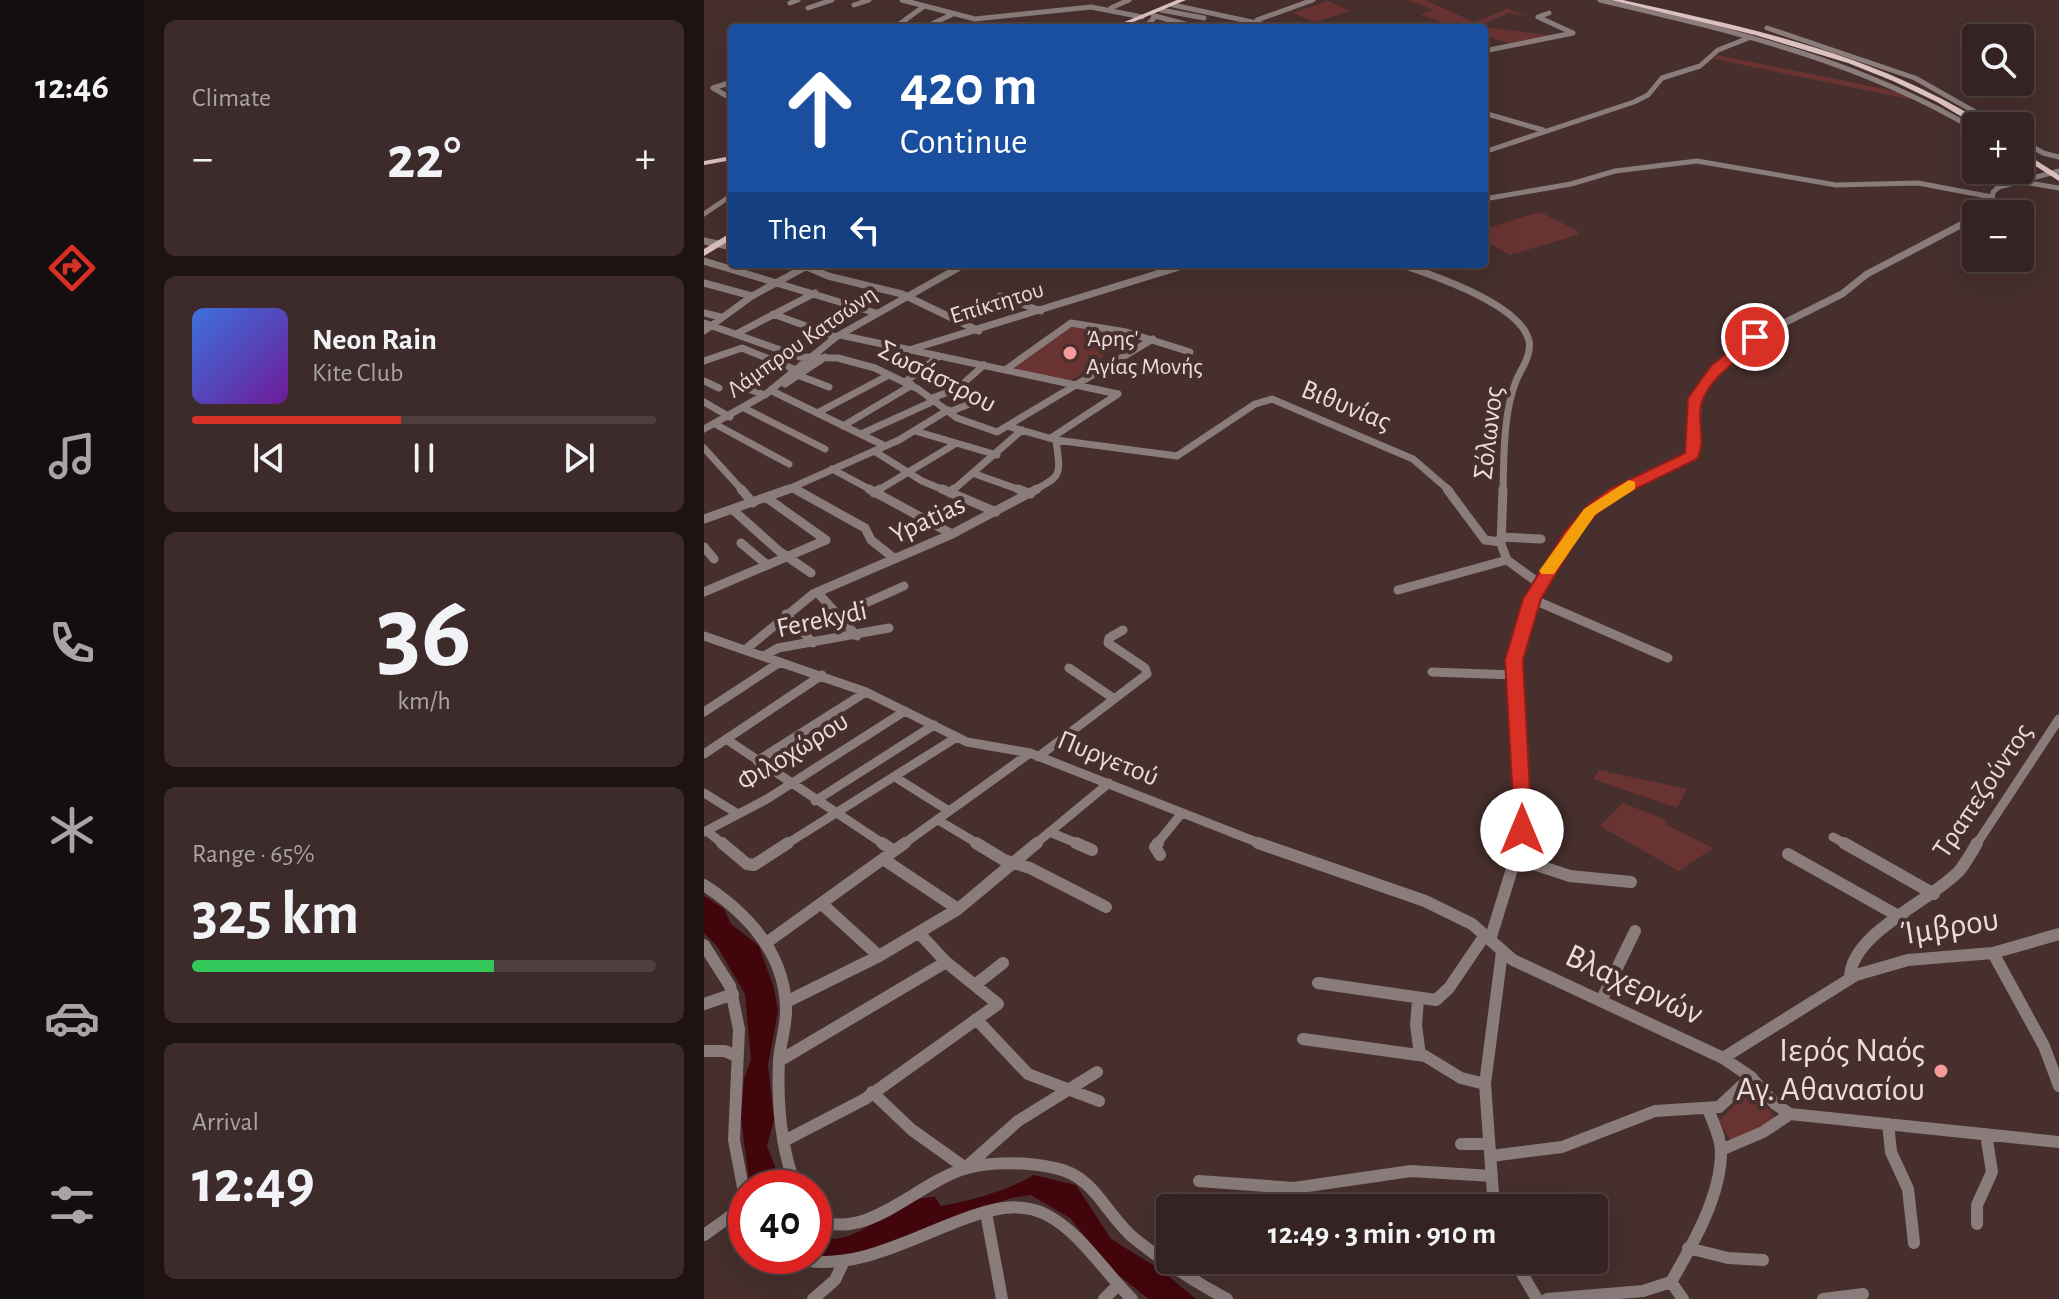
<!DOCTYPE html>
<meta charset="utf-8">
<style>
body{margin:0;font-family:"Alegreya Sans",sans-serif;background:#3c2b2a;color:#f1f3f6;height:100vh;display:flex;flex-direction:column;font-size:30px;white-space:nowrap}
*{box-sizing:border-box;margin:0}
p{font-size:26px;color:#a9a4a5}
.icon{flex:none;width:44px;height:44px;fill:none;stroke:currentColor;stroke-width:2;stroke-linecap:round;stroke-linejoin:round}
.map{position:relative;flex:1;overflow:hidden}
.details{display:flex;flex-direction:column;gap:20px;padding:20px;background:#1d1313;width:560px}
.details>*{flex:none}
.banner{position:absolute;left:24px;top:24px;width:760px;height:244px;border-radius:8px;box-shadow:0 8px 32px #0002,0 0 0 2px #4e4040;background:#1a4fa0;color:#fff;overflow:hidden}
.controls{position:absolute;left:1258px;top:24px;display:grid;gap:16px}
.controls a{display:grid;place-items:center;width:72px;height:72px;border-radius:8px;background:#342322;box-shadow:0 8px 32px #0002,0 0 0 2px #4e4040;font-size:40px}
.speed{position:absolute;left:24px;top:1170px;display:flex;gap:16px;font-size:40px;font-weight:700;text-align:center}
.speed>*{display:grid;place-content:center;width:104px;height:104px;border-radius:50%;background:#342322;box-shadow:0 8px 32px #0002,0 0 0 2px #4e4040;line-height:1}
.speed .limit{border:12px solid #d22;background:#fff;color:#111}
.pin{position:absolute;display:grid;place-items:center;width:68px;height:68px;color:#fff;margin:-34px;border:4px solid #fff;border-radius:50%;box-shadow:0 2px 8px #0007}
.me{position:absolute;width:88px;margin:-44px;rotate:0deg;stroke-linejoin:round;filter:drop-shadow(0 0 6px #0008)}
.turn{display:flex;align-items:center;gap:28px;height:168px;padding:0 40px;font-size:36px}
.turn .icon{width:104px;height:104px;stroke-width:2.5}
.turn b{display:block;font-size:56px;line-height:68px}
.then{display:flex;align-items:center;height:76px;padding:0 40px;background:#0003;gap:16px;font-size:30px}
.big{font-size:60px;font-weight:600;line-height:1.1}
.details .widget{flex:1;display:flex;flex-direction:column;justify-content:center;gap:12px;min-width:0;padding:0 28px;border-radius:12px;background:#3c2b2a}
.details .dial{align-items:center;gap:0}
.dial b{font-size:104px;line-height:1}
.song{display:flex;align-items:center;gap:24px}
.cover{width:96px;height:96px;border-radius:12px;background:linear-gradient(135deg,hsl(220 70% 55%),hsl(280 70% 35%))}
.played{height:8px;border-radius:4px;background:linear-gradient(90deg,#d93025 45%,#4e4040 45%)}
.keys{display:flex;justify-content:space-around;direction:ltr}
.heat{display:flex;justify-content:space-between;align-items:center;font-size:44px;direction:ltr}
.charge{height:12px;border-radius:6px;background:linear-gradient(90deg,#34c759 65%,#4e4040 0)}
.trip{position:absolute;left:452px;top:1194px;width:452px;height:80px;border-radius:8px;background:#342322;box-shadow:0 8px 32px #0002,0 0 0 2px #4e4040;font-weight:600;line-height:80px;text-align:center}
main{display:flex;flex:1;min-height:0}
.tabs{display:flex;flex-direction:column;width:144px;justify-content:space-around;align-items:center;background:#150e0e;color:#a9a4a5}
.tabs .icon{width:56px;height:56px}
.tabs .selected{color:#d93025}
.tabs b{font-size:36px;color:#f1f3f6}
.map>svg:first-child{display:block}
.green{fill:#693332}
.water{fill:#42050b}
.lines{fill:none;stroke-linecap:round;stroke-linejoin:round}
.minor-far3{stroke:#897c7b;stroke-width:5}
.minor-far2{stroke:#897c7b;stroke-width:7}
.minor-far1{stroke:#897c7b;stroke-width:9}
.minor{stroke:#897c7b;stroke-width:12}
.major{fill:#dbc1c0;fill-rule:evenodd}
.route{fill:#d93025;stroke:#8d1f18;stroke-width:2}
.slow{fill:#f59e0b}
.poi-dot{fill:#f59b98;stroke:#462f2d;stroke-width:3}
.labels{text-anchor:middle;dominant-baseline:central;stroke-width:8;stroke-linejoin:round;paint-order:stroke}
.far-street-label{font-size:24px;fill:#ebdbda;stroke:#462f2d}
.far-poi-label{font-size:24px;fill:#ebdbda;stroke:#462f2d;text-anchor:start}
.street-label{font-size:28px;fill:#ebdbda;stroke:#462f2d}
.near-street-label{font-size:34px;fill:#ebdbda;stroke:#462f2d}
.near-poi-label{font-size:34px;fill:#ebdbda;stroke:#462f2d;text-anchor:end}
</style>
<main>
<nav class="tabs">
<b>12:46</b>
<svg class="icon selected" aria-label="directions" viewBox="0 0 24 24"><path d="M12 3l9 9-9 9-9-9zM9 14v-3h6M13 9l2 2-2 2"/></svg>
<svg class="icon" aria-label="music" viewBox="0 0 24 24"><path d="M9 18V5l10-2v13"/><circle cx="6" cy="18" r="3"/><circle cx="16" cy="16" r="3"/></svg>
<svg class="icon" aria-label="phone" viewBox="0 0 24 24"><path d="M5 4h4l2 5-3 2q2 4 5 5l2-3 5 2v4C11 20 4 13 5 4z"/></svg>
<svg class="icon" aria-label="climate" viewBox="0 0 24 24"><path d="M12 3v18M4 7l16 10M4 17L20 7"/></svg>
<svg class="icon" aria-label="car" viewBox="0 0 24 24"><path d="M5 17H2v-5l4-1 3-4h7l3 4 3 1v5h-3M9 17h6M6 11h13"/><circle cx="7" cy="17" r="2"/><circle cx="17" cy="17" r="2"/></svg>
<svg class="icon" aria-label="filters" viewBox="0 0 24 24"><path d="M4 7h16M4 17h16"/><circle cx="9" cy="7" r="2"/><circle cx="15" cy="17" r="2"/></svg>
</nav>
<section class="details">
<div class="widget"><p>Climate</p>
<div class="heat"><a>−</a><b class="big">22°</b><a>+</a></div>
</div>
<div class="widget">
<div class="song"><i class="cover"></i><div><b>Neon Rain</b><p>Kite Club</p></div></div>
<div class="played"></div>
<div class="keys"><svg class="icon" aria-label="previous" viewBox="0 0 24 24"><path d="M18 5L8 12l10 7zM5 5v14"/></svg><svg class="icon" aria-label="pause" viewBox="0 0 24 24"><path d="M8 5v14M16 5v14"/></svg><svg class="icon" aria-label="next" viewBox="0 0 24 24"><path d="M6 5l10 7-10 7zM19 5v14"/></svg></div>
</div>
<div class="widget dial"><b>36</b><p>km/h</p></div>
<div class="widget"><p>Range · 65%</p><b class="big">325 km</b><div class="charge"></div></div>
<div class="widget"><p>Arrival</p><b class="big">12:49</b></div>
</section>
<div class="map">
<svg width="1355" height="1299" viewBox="0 0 1355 1299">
<rect width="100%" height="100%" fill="#462f2d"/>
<path class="green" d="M704,0H721L770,22L803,9L826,16L804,13L776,26L851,36L804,43L780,35V28H757L716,15L729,10Z
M624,1L646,11L611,22L588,13Z
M1014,55L1210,95L1216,98L1205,99L1010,59Z
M836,212L874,231L873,235L806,255L780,240V229Z
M367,324L423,338L367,381L309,368Z
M895,770L983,789L973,808L889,779Z
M919,803L963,820L961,824L1009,848L975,871L896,826Z
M1053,1091L1071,1118L1028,1143L1015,1121L1043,1092Z"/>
<path class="water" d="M0,896L20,909L27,924L55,946L70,988L74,1011L64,1065L70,1120L63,1146L79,1188H46L37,1118L40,1079L47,1060L41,994L13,946L0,933Z
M330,1175L372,1185L407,1239L457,1270L492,1299H445L409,1271L366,1218L327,1195L307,1198L146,1256H110V1236C154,1253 189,1195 231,1197L237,1206C268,1200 302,1191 330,1175Z"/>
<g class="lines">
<path class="minor-far3" d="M198,0L271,19L387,7L438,17
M896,0C1028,31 1155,60 1272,130
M86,3L94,0
M150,5L165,0
M469,5L576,28
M104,8L128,0
M407,8L425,0
M457,10L500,18
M451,16L496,28
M553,20L609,0
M137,28H141
M190,28L219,7
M219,28L247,15
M440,28L450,18L449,13
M1063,28L1211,78L1296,126
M780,51L869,33L834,17L845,13
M9,88L28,99
M9,88L28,82
M780,113L839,130
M1316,139L1339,153L1355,157
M780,152L930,102L944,95L958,78L996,66L1014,50L1047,37
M1309,170L1325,183L1355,188
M780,199L867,184L911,171L993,161L1132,185L1214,183L1288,197
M1289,201L1325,205
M0,214L28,195
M1277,214L1288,204L1289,192L1295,187L1355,171"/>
<path class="minor-far2" d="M0,241L28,247
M0,261L172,313
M96,264L124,276L198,294L275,331
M696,264C728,275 817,304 825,341C828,355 817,369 812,381C799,414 800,456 799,491
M0,283L48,296
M296,296L337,311
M0,313L17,317
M69,314L132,337
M0,323L96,357L134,358L171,368L214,389L253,418L293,432L449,339
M0,331L48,296L105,265
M34,333L111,293
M136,335L414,394
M205,350L485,264
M0,361L38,348L92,370
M301,370L367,323L422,332L486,352
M96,376L125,387
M0,381L15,388
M201,382L235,356
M81,384L121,357
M33,385L61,395
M68,391L181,446
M228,398L253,389L280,365
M0,402L26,417
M40,408L121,449
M245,412L276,400
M113,413L185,375
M11,424L85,464
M139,426L208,385
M306,427L352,440C356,474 360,475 329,491
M0,429L62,394L132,337L261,264
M211,431L293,455
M157,434L232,400
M347,438L414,394
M352,440L473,456L551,404L568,399L709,459L746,491
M0,448L39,491
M170,451L218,481L242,491
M128,469L169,491
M271,474L319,491
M89,488L95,491
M80,491L195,440L244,410
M173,491L251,444
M248,491L318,430
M913,491L986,458L992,441L995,393L1029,353L1062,332L1138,294L1163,274L1272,217"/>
<path class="minor-far1" d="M37,489L49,503
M91,489L161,528L167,540L191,559
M165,489L248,534
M238,489L292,512
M314,489L327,494
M743,489L781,540L797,542
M799,489L797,544L803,560L836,584
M170,493L176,489
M246,493L250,489
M29,510L75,551L107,573
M0,519L85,489
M797,537L837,539
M37,543L62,564
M0,547L10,559
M694,590L803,560
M0,592L122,540L63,498
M113,592L153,636
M828,599L964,658
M82,614L109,643
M135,615L200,586
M0,636L162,692L263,742L326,753L560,845
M41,650L109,594L248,534L333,489
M60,656L74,648L185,628
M365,668L409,698
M728,672L810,675
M0,712L76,662
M22,739L181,845
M0,754L118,675
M334,757L443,674L441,668L404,643L405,638L419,630
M53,761L162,692
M191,777L245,811
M0,793L34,814
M111,801L230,725
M234,820L276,845
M3,831L20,845
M0,832L63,799L201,711
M348,833L377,845
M1129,837L1144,845
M81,845L253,737
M198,845L326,753
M330,845L405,783
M452,845L477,814
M815,845C826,785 806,722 810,661C813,623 835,587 855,555C870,529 888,502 917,489
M1272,845L1355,719"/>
<path class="minor" d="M18,843L43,864L50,865L84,843
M178,843L190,851
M272,843L300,860L326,868L402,907
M372,843L388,850
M454,843L451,847L456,855
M554,843L721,901L768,924L809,960L1019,1058L1047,1077L1071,1104L1086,1114L1355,1142
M1140,843L1230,894
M1084,854L1198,918
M179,859L254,909
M814,859L866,876L927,882
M822,862L846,847
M0,885C43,913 80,953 82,1007C83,1025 76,1043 75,1061C73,1104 77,1148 92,1188
M118,904L175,956
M786,940L816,843
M62,943L201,843
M0,945L26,986L35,1029L30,1140L42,1203
M1289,953L1340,1046L1355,1086
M1146,978C1146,933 1228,901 1256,870C1262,862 1268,852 1273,843
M614,983L732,1000L745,988L781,935
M271,985L299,963
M714,1000L712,1025L716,1055
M897,1001L931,931
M82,1002L175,956L254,909L333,843
M0,1004L29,994
M272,1019L324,1074L395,1101
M599,1039L721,1056L757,1078L781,1084
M0,1051H21L32,1056
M1019,1058L1152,975L1204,960L1289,953L1355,934
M75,1061L242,962
M168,1092L208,1130L260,1167
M1184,1124L1187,1152L1204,1189L1210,1243
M80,1141L161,1099L294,1004L242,962L215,933
M757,1144H785
M1017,1150L1059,1132L1086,1114
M787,1156L858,1147L951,1111L1015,1107L1047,1077
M260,1169L314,1121L393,1072
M495,1181L590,1188L707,1171L788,1176
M790,1208L781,1084L798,952
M282,1213L298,1299
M110,1219C163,1243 211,1184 260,1169C286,1161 324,1162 351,1168C392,1176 402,1216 431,1239C460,1262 491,1282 523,1299
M1273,1224V1205L1288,1172L1282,1134
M0,1235L42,1205
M984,1248L1024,1258L1059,1260
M85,1256C175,1288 274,1180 341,1214C377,1232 400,1272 428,1299
M810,1260L833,1299
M967,1282L979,1299
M109,1299L131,1280L139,1263
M400,1299L413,1286
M843,1299L939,1291L967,1282C989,1244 1017,1196 1017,1152C1017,1137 1009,1123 1004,1109
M1119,1299L1159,1294"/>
<path class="major" d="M473,0H482L415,28H406Z
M907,0H919C1020,23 1124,43 1218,89C1240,100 1263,111 1282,126H1273L1233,102L1189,81L1144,63L1051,35Z
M1316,150L1355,175V181L1316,156Z
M28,156V160L0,165V161Z
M28,232V239L0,256V249Z"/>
</g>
<path class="route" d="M1046,334L1058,337C1040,358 1012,371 1000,397C990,417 1004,439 993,459L917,496L895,511L876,533L837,599L819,660L828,830L825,835H811L801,660L819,599L861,531L884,505L906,489L981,453L984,398L1007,366Z"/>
<path class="slow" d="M925,480L931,482V489L891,515L850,574H838L835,571L880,509Z"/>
<g class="poi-dot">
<circle cx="366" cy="353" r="8"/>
<circle cx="1237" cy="1071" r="8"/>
</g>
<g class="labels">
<g class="far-street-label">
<text transform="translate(293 303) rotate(-17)">Επίκτητου</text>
<text transform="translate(98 342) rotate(-35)">Λάμπρου Κατσώνη</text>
</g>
<g class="far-poi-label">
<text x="382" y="339">Άρης'<tspan x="382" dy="28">Αγίας Μονής</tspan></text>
</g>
<g class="street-label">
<text transform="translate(233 377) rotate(27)">Σωσάστρου</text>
<text transform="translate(642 406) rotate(22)">Βιθυνίας</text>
<text transform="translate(785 433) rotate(-83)">Σόλωνος</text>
<text transform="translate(224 520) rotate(-25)">Ypatias</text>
<text transform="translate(118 620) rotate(-12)">Ferekydi</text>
<text transform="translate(89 752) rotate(-32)">Φιλοχώρου</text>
<text transform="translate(404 759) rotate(22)">Πυργετού</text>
<text transform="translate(1279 791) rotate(-56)">Τραπεζούντος</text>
</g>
<g class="near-street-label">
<text transform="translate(1246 927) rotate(-9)">Ίμβρου</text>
<text transform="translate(930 985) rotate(25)">Βλαχερνών</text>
</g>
<g class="near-poi-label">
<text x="1221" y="1051">Ιερός Ναός<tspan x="1221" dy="39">Αγ. Αθανασίου</tspan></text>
</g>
</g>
</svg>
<div class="controls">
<a><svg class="icon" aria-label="search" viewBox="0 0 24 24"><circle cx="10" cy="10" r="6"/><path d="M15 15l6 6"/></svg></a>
<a>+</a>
<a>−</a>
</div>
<div class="speed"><div class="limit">40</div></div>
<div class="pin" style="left:1051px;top:337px;background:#d93025"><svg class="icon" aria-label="arrive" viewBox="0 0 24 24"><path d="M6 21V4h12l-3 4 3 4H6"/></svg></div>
<svg class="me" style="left:818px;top:830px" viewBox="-20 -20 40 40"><circle r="19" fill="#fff"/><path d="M0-13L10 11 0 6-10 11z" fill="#d93025"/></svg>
<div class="trip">12:49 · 3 min · 910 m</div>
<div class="banner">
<div class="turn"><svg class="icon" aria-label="ahead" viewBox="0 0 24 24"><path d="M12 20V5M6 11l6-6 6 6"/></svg><div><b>420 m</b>Continue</div></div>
<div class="then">Then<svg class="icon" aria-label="left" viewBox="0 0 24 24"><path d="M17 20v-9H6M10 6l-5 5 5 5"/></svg></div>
</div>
</div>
</main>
